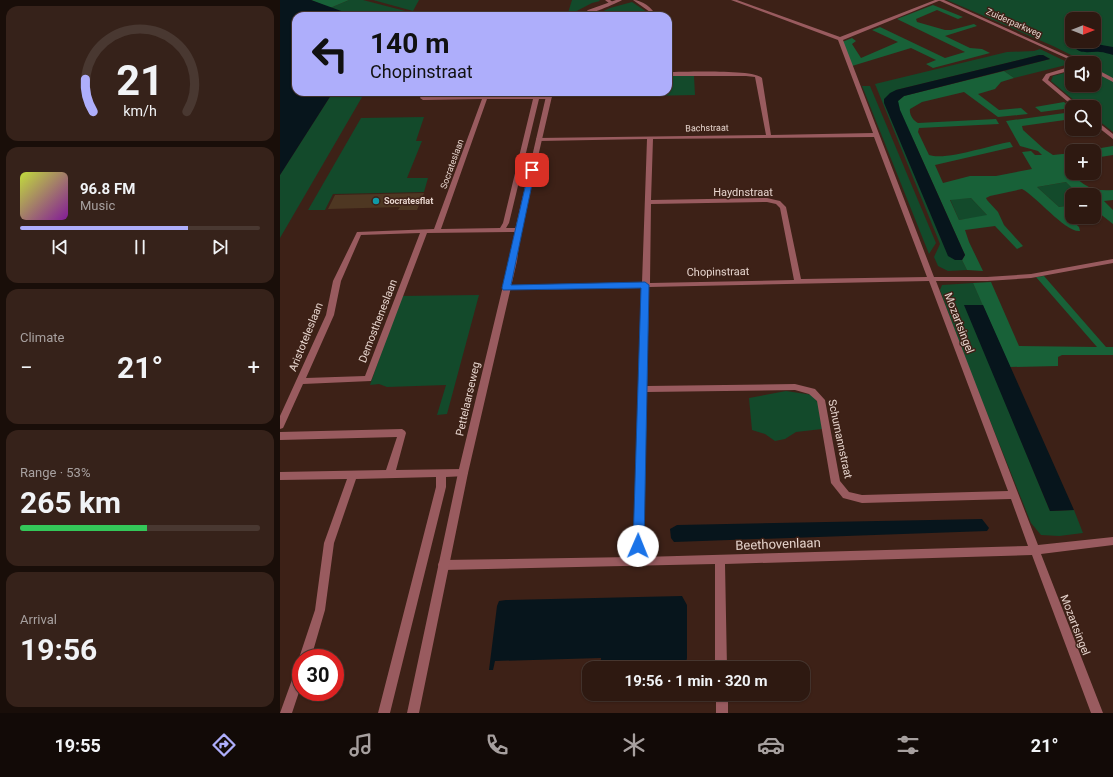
<!DOCTYPE html>
<meta charset="utf-8">
<style>
body{margin:0;font-family:Roboto,sans-serif;background:#36221a;color:#f1f3f6;height:100vh;display:flex;flex-direction:column;font-size:15px;white-space:nowrap}
*{box-sizing:border-box;margin:0}
p{font-size:13px;color:#a7a09f}
.icon{flex:none;width:22px;height:22px;fill:none;stroke:currentColor;stroke-width:2;stroke-linecap:round;stroke-linejoin:round}
.map{position:relative;flex:1;overflow:hidden}
.details{display:flex;flex-direction:column;gap:6px;padding:6px;background:#190e09;width:280px}
.details>*{flex:none}
.guide{position:absolute;left:12px;top:12px;width:380px;height:84px;border-radius:12px;box-shadow:0 1px 3px #0004,0 0 0 1px #493831;background:#aeaefb;color:#111;overflow:hidden}
.needle{width:26px;rotate:90deg}
.tools{position:absolute;left:785px;top:12px;display:grid;gap:8px}
.tools a{display:grid;place-items:center;width:36px;height:36px;border-radius:8px;background:#2e1911;box-shadow:0 1px 3px #0004,0 0 0 1px #493831;font-size:20px}
.speed{position:absolute;left:12px;top:649px;display:flex;gap:8px;font-size:20px;font-weight:700;text-align:center}
.speed>*{display:grid;place-content:center;width:52px;height:52px;border-radius:50%;background:#2e1911;box-shadow:0 1px 3px #0004,0 0 0 1px #493831;line-height:1}
.speed .limit{border:6px solid #d22;background:#fff;color:#111}
.pin{position:absolute;display:grid;place-items:center;width:34px;height:34px;color:#fff;margin:-17px;border-radius:8px;box-shadow:0 2px 6px #0006}
.me{position:absolute;width:44px;margin:-22px;rotate:1deg;stroke-linejoin:round;filter:drop-shadow(0 0 3px #0008)}
.turn{display:flex;align-items:center;gap:14px;height:84px;padding:0 12px;font-size:18px}
.turn .icon{width:52px;height:52px;stroke-width:2.5}
.turn b{display:block;font-size:28px;line-height:34px}
.big{font-size:30px;font-weight:700;line-height:1.1}
.details .card{flex:1;display:flex;flex-direction:column;justify-content:center;gap:6px;min-width:0;padding:0 14px;border-radius:12px;background:#36221a}
.details .dial{align-items:center;gap:0}
.dial svg{height:104px;overflow:visible;fill:none;stroke:#493831;stroke-width:7;stroke-linecap:round;text-anchor:middle}
.dial text{fill:#f1f3f6;stroke:none}
.song{display:flex;align-items:center;gap:12px}
.cover{width:48px;height:48px;border-radius:6px;background:linear-gradient(135deg,hsl(70 70% 55%),hsl(290 70% 35%))}
.played{height:4px;border-radius:2px;background:linear-gradient(90deg,#aeaefb 70%,#493831 70%)}
.keys{display:flex;justify-content:space-around;direction:ltr}
.heat{display:flex;justify-content:space-between;align-items:center;font-size:22px;direction:ltr}
.charge{height:6px;border-radius:3px;background:linear-gradient(90deg,#34c759 53%,#493831 0)}
.trip{position:absolute;left:302px;top:661px;width:228px;height:40px;border-radius:12px;background:#2e1911;box-shadow:0 1px 3px #0004,0 0 0 1px #493831;font-weight:700;line-height:40px;text-align:center}
.tabs{display:flex;height:64px;justify-content:space-around;align-items:center;background:#120a07;color:#a7a09f}
.tabs .icon{width:28px;height:28px}
.tabs .on{color:#aeaefb}
.tabs b{font-size:18px;color:#f1f3f6}
main{display:flex;flex:1;min-height:0}
.map>svg:first-child{display:block}
.green{fill:#134a2b;fill-rule:evenodd}
.forest{fill:#186138;fill-rule:evenodd}
.water{fill:#07151c}
.building{fill:#4e3722}
.lines{fill:none;stroke-linecap:round;stroke-linejoin:round}
.minor{fill:#995b5f;fill-rule:evenodd}
.tertiary{fill:#995b5f;fill-rule:evenodd}
.route{fill:#1a73e8;stroke:#114b97}
.culture-dot{fill:#0f9aa8;stroke:#3d2117;stroke-width:1.5}
.labels{text-anchor:middle;dominant-baseline:central;stroke-width:3;stroke-linejoin:round;paint-order:stroke}
.far-street-label{font-size:9px;fill:#e6d4cd;stroke:#3d2117}
.far-poi-label{font-size:9px;font-weight:bold;fill:#e6d4cd;stroke:#3d2117;text-anchor:start}
.street-label{font-size:11px;fill:#e6d4cd;stroke:#3d2117}
.near-street-label{font-size:13px;fill:#e6d4cd;stroke:#3d2117}
</style>
<main>
<section class="details">
<div class="card dial"><svg viewBox="0 0 100 80">
<path d="M14 69A42 42 0 1 1 86 69"/>
<path d="M14 69A42 42 0 0 1 8 44" stroke="#aeaefb"/>
<text x="50" y="56" font-size="32" font-weight="700">21</text>
<text x="50" y="72" font-size="11">km/h</text>
</svg></div>
<div class="card">
<div class="song"><i class="cover"></i><div><b>96.8 FM</b><p>Music</p></div></div>
<div class="played"></div>
<div class="keys"><svg class="icon" aria-label="previous" viewBox="0 0 24 24"><path d="M18 5L8 12l10 7zM5 5v14"/></svg><svg class="icon" aria-label="pause" viewBox="0 0 24 24"><path d="M8 5v14M16 5v14"/></svg><svg class="icon" aria-label="next" viewBox="0 0 24 24"><path d="M6 5l10 7-10 7zM19 5v14"/></svg></div>
</div>
<div class="card"><p>Climate</p>
<div class="heat"><a>−</a><b class="big">21°</b><a>+</a></div>
</div>
<div class="card"><p>Range · 53%</p><b class="big">265 km</b><div class="charge"></div></div>
<div class="card"><p>Arrival</p><b class="big">19:56</b></div>
</section>
<div class="map">
<svg width="833" height="713" viewBox="0 0 833 713">
<rect width="100%" height="100%" fill="#3d2117"/>
<path class="green" d="M69,0H83L133,13L130,16H75L50,8Z
M93,0H139L133,11Z
M292,0H319L320,1L312,3L287,16Z
M667,0H833V132L814,117V107H802L771,81L773,76L792,71V85H814V63H807L773,46ZM792,19H814V41H792Z
M352,2L367,12L368,16H313L330,8Z
M760,49L785,61L786,65L734,78L724,71L770,59L763,55H759L616,90L675,260H682L687,270L668,271L658,266L654,257L660,244L595,84L727,52L754,51Z
M388,76H414L415,95L366,96V92H388Z
M582,86H590L656,243L649,254Z
M53,92H85L0,238V175Z
M144,117L136,141H142L127,178H148L144,192L53,194L45,210H28L81,118Z
M786,182L799,195H792V205L779,207L757,187Z
M691,198L708,216L679,220L670,199Z
M693,283L703,305H685L770,511L794,510L803,533L779,536L761,535L751,523L688,366L660,290L662,285Z
M199,295L167,414L157,415L166,385L107,387L99,384L90,385L121,296Z
M506,391L533,395L538,403L542,429L516,432L505,439L495,441L485,434L472,430L469,398Z"/>
<path class="forest" d="M31,0H69L50,8Z
M653,5L683,17L678,19L657,10L636,19L637,22L665,30H671L694,24L697,26L665,36L690,48L702,49L710,53L653,68L646,64L656,60L631,48L572,66L562,42L572,38L576,41L572,44L581,58L618,42L592,30L600,27L665,58L685,52L617,19Z
M724,71L734,78L721,82L715,89L698,94L719,110L741,108L748,114L718,117L684,92L642,102L630,109C629,114 633,121 638,123L716,119L719,124L639,128L638,132L649,155C666,161 710,145 730,142L733,147L655,165L663,183L690,176H716L752,169L742,152L751,151L755,155H762L758,151L740,146L726,121L792,112V119L742,126L743,130L764,149L773,155L792,153V162L788,164L786,166C799,184 811,192 833,190V200L824,201L833,210V224L814,209V195H799L786,182L757,187L779,207L792,205V210L785,214L799,227L800,231C786,233 756,196 742,189L710,196L706,198L707,200L718,212L724,225L743,246L737,249L715,226L685,230L689,242L703,271L687,270L682,260L685,255L620,110L618,101L624,96ZM691,198L707,215L679,220L670,200Z
M784,102L791,108L761,112L755,107Z
M833,146V155L814,158V151H803Z
M764,276L826,347H833V355H782L778,357V366L730,367L693,283L711,282L739,346L817,347L756,277Z"/>
<path class="water" d="M0,0H31L75,16H16V92H53L0,175Z
M799,42L816,44L833,47V55C829,54 824,52 820,52C810,51 801,55 794,47L796,43Z
M759,55H763L770,59L624,96L618,101L620,110L685,255L682,260H675L668,256L604,103V99L610,93L616,90Z
M684,305H703L794,510L770,511Z
M702,519L709,528L707,531L394,542L391,538L390,529L397,525Z
M402,596L407,605V658L406,663L403,664L358,668H329V666L320,667L321,658L215,661L213,670H209L217,606L219,601L226,600Z"/>
<path class="building" d="M144,193L137,210H118L120,207L48,209L55,195Z"/>
<g class="lines">
<path class="minor" d="M325,0H330L334,3L330,4Z
M353,0C362,0 373,8 376,16H372L370,12Z
M451,0H457L560,37L655,0H661L563,40L654,277H707L751,274L833,259V263L751,278L707,281H656L758,545L833,537V545L761,554L823,713H811L752,555L445,564L447,668H435V564L163,570L159,568L158,565L159,562L163,560L353,557L362,288L226,290L222,288L226,286L362,283L367,139L259,141L256,139L257,138L486,135L475,77L466,76H388V72C404,72 474,69 482,78L491,135L593,133L558,40ZM594,137L647,277L521,279L506,207L500,201L487,198L371,200L373,139ZM487,202L496,204L500,208L514,280L370,283L371,204ZM649,281L728,491L582,495L569,492L560,481L545,400L535,389L515,384L367,386L369,287ZM515,390L529,394L537,401L551,483L563,498L582,503L731,499L748,546L363,557L367,392Z
M792,66V70L770,76L768,80L800,107H794L762,80L766,74Z
M143,92H149L146,96H271L272,97L269,99H259L229,223L226,228H238L241,230L238,232L147,233L91,381L23,384L4,426L3,428L0,429V416L46,315L53,281L77,232L154,229L202,99L143,100L140,98ZM207,99H253L223,223L220,228L161,229ZM140,233L85,376L26,378L54,315L61,281L81,235Z
M814,119L833,134V139L814,124Z
M122,429L125,431L126,433L116,470L183,469L186,470L188,473L186,476L166,477V487L110,713H98L156,487V477L76,479L54,543L45,610L31,658H21V662L19,658L35,610L44,543L67,479L0,480V472L106,470L117,437L0,440V432Z
M21,664V686L12,713H0L17,666Z
M436,694H448V713H436Z"/>
<path class="tertiary" d="M336,0H342C338,3 305,16 301,16L308,10Z
M658,0H664L803,63H797Z
M814,68L833,78V82L814,72Z
M267,92H273L241,230L237,261L188,473L139,713H127L178,473L229,261L235,230Z"/>
</g>
<path class="route" d="M252,167L255,170L231,285L365,282L369,285L364,546L362,550L358,551L354,550L353,546L361,288L223,290L222,288L249,170Z"/>
<circle class="culture-dot" cx="96" cy="201" r="4"/>
<g class="labels">
<g class="far-street-label">
<text transform="translate(734 23) rotate(24)">Zuiderparkweg</text>
<text transform="translate(427 128) rotate(-1)">Bachstraat</text>
<text transform="translate(172 164) rotate(-70)">Socrateslaan</text>
</g>
<g class="far-poi-label">
<text x="104" y="201">Socratesflat</text>
</g>
<g class="street-label">
<text x="463" y="192">Haydnstraat</text>
<text transform="translate(438 272) rotate(-1)">Chopinstraat</text>
<text transform="translate(98 321) rotate(-69)">Demostheneslaan</text>
<text transform="translate(679 323) rotate(69)">Mozartsingel</text>
<text transform="translate(26 337) rotate(-68)">Aristoteleslaan</text>
<text transform="translate(188 399) rotate(-77)">Pettelaarseweg</text>
<text transform="translate(560 439) rotate(78)">Schumannstraat</text>
<text transform="translate(795 625) rotate(69)">Mozartsingel</text>
</g>
<g class="near-street-label">
<text transform="translate(498 544) rotate(-2)">Beethovenlaan</text>
</g>
</g>
</svg>
<div class="tools">
<a><svg class="needle" viewBox="-14 -14 28 28"><path d="M0-13l5 13h-10z" fill="#e53935"/><path d="M0 13l5-13h-10z" fill="#a7a09f"/></svg></a>
<a><svg class="icon" aria-label="sound" viewBox="0 0 24 24"><path d="M4 9h4l5-4v14l-5-4H4zM17 9q2 3 0 6"/></svg></a>
<a><svg class="icon" aria-label="search" viewBox="0 0 24 24"><circle cx="10" cy="10" r="6"/><path d="M15 15l6 6"/></svg></a>
<a>+</a>
<a>−</a>
</div>
<div class="speed"><div class="limit">30</div></div>
<div class="pin" style="left:252px;top:170px;background:#d93025"><svg class="icon" aria-label="arrive" viewBox="0 0 24 24"><path d="M6 21V4h12l-3 4 3 4H6"/></svg></div>
<svg class="me" style="left:358px;top:546px" viewBox="-20 -20 40 40"><circle r="19" fill="#fff"/><path d="M0-13L10 11 0 6-10 11z" fill="#1a73e8"/></svg>
<div class="trip">19:56 · 1 min · 320 m</div>
<div class="guide">
<div class="turn"><svg class="icon" aria-label="left" viewBox="0 0 24 24"><path d="M17 20v-9H6M10 6l-5 5 5 5"/></svg><div><b>140 m</b>Chopinstraat</div></div>
</div>
</div>
</main>
<nav class="tabs">
<b>19:55</b>
<svg class="icon on" aria-label="directions" viewBox="0 0 24 24"><path d="M12 3l9 9-9 9-9-9zM9 14v-3h6M13 9l2 2-2 2"/></svg>
<svg class="icon" aria-label="music" viewBox="0 0 24 24"><path d="M9 18V5l10-2v13"/><circle cx="6" cy="18" r="3"/><circle cx="16" cy="16" r="3"/></svg>
<svg class="icon" aria-label="phone" viewBox="0 0 24 24"><path d="M5 4h4l2 5-3 2q2 4 5 5l2-3 5 2v4C11 20 4 13 5 4z"/></svg>
<svg class="icon" aria-label="climate" viewBox="0 0 24 24"><path d="M12 3v18M4 7l16 10M4 17L20 7"/></svg>
<svg class="icon" aria-label="car" viewBox="0 0 24 24"><path d="M5 17H2v-5l4-1 3-4h7l3 4 3 1v5h-3M9 17h6M6 11h13"/><circle cx="7" cy="17" r="2"/><circle cx="17" cy="17" r="2"/></svg>
<svg class="icon" aria-label="filters" viewBox="0 0 24 24"><path d="M4 7h16M4 17h16"/><circle cx="9" cy="7" r="2"/><circle cx="15" cy="17" r="2"/></svg>
<b>21°</b>
</nav>
